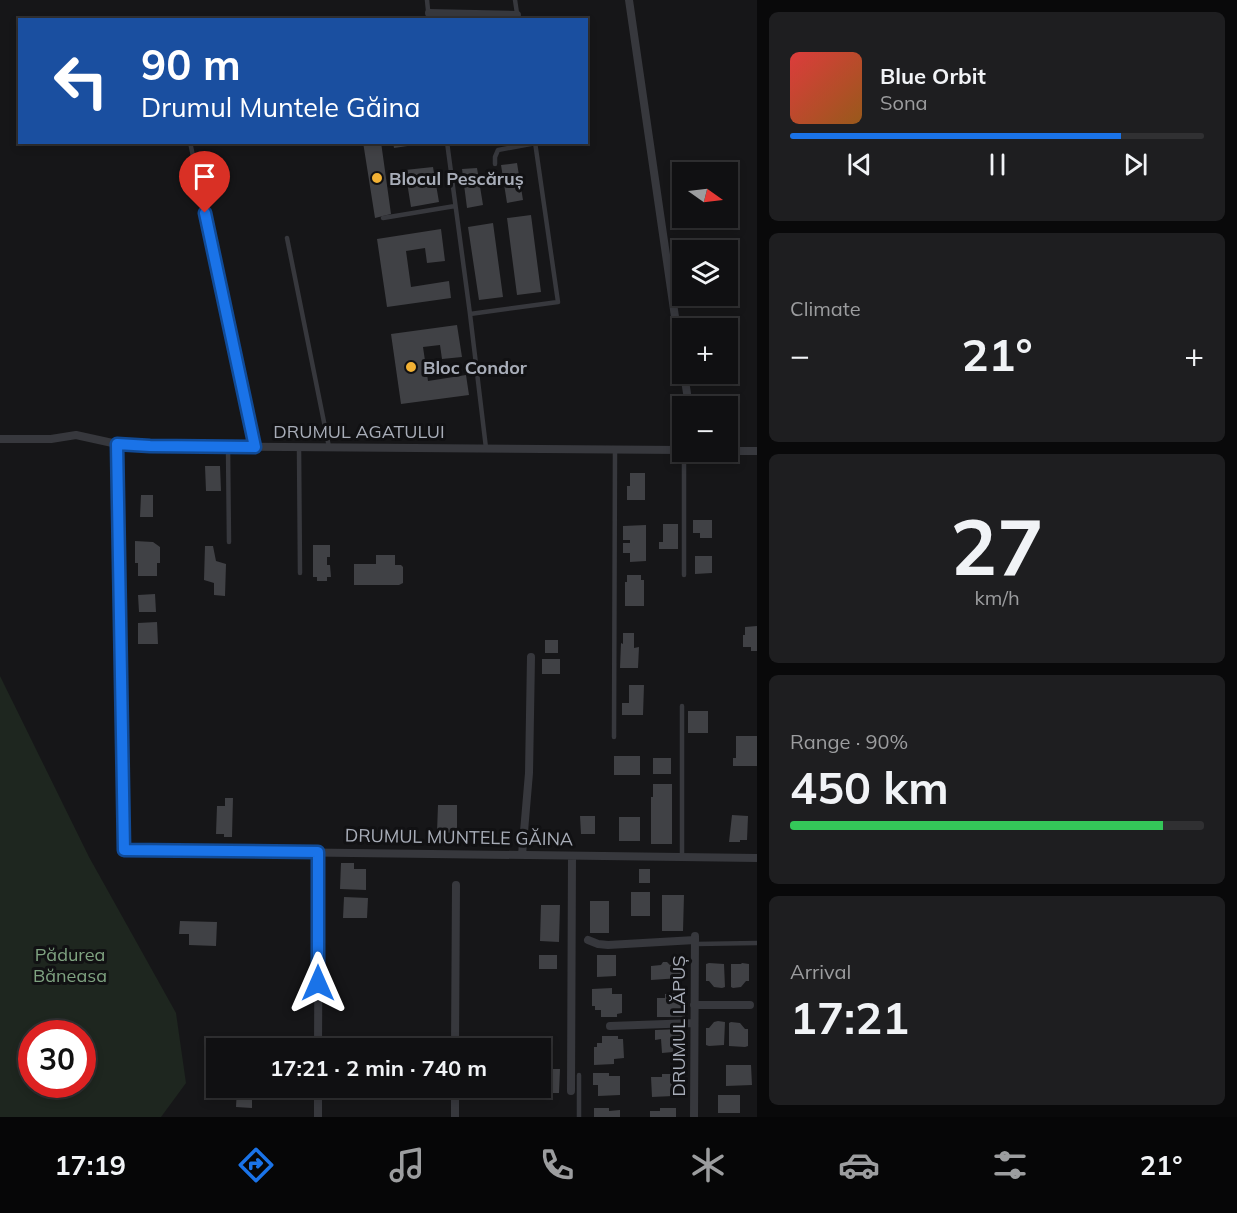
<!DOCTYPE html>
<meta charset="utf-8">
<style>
body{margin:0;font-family:Mulish,sans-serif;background:#1e1e20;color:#f1f3f6;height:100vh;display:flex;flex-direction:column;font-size:22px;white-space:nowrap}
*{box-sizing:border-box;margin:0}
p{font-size:20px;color:#9c9d9f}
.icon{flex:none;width:33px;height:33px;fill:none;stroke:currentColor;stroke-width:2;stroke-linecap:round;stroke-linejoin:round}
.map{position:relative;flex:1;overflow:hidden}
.details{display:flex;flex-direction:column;gap:12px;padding:12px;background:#09090a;width:480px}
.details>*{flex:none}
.hud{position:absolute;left:18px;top:18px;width:570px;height:126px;border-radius:0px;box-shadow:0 3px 9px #0003,0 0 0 2px #303032;background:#1a4fa0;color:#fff;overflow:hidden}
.needle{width:39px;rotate:104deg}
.fabs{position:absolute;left:672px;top:162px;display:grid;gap:12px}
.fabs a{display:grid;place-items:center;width:66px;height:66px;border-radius:0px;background:#101012;box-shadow:0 3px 9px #0003,0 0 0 2px #303032;font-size:30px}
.speed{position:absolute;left:18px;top:1020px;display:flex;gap:12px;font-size:30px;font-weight:700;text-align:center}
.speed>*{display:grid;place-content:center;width:78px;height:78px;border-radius:50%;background:#101012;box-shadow:0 3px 9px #0003,0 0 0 2px #303032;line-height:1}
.speed .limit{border:9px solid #d22;background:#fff;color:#111}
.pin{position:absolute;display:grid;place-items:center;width:51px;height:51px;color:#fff;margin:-62px -26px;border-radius:50% 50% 50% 0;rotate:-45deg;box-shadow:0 0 6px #0007}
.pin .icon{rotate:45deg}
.me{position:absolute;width:66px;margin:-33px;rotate:0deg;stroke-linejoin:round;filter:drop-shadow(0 0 4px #0008)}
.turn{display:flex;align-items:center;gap:21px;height:126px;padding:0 24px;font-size:27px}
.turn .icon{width:78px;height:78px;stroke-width:2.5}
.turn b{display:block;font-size:42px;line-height:51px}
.big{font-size:45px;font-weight:700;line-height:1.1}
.details .card{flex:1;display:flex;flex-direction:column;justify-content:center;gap:9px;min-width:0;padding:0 21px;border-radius:9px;background:#1e1e20}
.details .dial{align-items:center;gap:0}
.dial b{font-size:78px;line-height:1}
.song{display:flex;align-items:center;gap:18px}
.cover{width:72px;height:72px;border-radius:9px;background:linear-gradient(135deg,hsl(0 70% 55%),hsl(30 70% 35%))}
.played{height:6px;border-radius:3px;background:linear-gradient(90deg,#1a73e8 80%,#303032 80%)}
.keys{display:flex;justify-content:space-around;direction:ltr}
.heat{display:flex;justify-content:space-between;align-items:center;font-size:33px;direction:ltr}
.charge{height:9px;border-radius:4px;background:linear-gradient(90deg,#34c759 90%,#303032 0)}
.trip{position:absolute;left:206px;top:1038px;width:345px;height:60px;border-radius:0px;background:#101012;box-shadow:0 3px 9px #0003,0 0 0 2px #303032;font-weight:700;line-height:60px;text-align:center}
.menu{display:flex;height:96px;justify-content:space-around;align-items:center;background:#060607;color:#9c9d9f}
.menu .icon{width:42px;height:42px}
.menu .on{color:#1a73e8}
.menu b{font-size:27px;color:#f1f3f6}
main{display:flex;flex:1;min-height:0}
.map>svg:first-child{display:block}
.green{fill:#1e261f;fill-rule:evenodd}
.building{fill:#404145}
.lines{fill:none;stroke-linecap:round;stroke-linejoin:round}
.service{stroke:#37383d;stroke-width:4.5}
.minor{stroke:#37383d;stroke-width:8}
.route-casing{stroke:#114b97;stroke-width:15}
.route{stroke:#1a73e8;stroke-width:10}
.poi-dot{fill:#f2b134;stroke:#111113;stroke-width:2}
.labels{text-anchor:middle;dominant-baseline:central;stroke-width:6;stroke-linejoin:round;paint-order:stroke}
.poi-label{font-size:18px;font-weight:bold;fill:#a8adb8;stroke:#111113;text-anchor:start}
.street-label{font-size:18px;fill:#a8adb8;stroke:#111113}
.park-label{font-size:18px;fill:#7fa381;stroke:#111113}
</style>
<main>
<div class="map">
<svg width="757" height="1117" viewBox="0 0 757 1117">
<rect width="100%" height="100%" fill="#161618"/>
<path class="green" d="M0,676L89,857L176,1013L186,1083L161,1117H0ZM32,1034H82V1084H32Z"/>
<path class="building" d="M363,142H381L391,214L375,218Z
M393,142H420L421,144L394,148Z
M517,163L523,200L507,203L501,165Z
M433,167L439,202L411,207L405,170Z
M477,168L483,205L467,208L462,169Z
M531,215L541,292L517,295L507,218Z
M493,223L503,297L479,300L468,227Z
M441,229L445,261L427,263L425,248L406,251L411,287L449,281L451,298L387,307L377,239Z
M457,325L462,357L442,359L440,345L423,347L428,381L466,375L469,395L401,404L391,334Z
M205,466H220L221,491H206Z
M630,473H645V500H627V486H630Z
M141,495H153V517H140Z
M693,520H712V538H700V533H693Z
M663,524H678V549H659V542H663Z
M646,525V561L630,562V553H623V543H630V540H623V526Z
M135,541L153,542L160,547V563H157V576H138V563H135Z
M313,545H330V557H327V565H330L331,577H327V581H317V577H313Z
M205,546H213L216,561L226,564L225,596L214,595V583L204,580Z
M376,555H395V565H401L403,567V583L399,585H354V564H376Z
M695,556H712V573L695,574Z
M627,575H641V580H644V606H625V582H627Z
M155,594L156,612H139L138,595Z
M157,622L158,644H138V623Z
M757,626V651H751V647H743V635H745V627Z
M623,633H634V648L639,647L638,668H620L621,643L623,644Z
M545,640H558V653H545Z
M542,659H560V674H542Z
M629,685H644L643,715H622V703H629Z
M688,711H708V733H688Z
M736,736H757V766H733V758H736Z
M614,756H640V775H614Z
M653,758H671V774H653Z
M653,784H672V844H651V797H653Z
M225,798H233L232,837H224V834H216L217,806H225Z
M438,805H457V833L437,832Z
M732,815L748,816L747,840H740V842H729Z
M580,816H595V834H581Z
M619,817H640V841H619Z
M341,863H354V869H366V890L340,889Z
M639,869H650V883H639Z
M631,892H650V916H631Z
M662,895H684L683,931H662Z
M344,897L368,898L367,918H343Z
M590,901H609V933H590Z
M541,905H560L559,942L540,941Z
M180,921L217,922L216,946L189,945V934H179Z
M539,955H557V969H539Z
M597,955H616V976L597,977Z
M663,962H667L670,965L675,963L679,965L682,970L680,978L651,980V966L661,965Z
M709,963L724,964L725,987L722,988L714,987L709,981H706V964Z
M742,963L749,964V981H746L741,987L733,988L731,987V964H741Z
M612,988V994H622V1013L617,1014V1017H601V1010H595V1006H592V989Z
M678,993L677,1000H685V1017H657V998H665V994Z
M718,1021L725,1022L724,1045L709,1046L706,1045V1028H709L714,1022Z
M731,1022L740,1023L745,1029H748V1046L745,1047L729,1046V1023Z
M682,1029V1042H676V1048H673V1052L662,1053L661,1039L655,1040V1030Z
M602,1036H618V1039H623L624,1058L614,1059V1064L594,1065V1047H597V1043H602Z
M726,1065H751L752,1085L726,1086Z
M540,1069H560L559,1093H529V1088H540Z
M593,1073H609V1076H620V1095L598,1096V1085H593Z
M662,1074H677L678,1085H673V1096L652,1097L651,1077H662Z
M237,1088H252V1108L236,1107Z
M283,1088H302V1098H283Z
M417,1088H441V1090H417Z
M718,1095H740V1113H718Z
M594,1108H609V1111L620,1110V1117H594Z
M660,1108H676V1117H650V1111H660Z"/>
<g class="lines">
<path class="service" d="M427,0L429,20
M515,0L518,20
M190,142L255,447
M447,142L470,314L486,448
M495,164V157L498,150L536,143
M383,218L455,206
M287,238L329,447
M470,314L558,302L535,142
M117,445L124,850
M228,447L229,542
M299,447L300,573
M684,452V575
M682,706V857
M614,737L615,449
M695,944L757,943
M579,1117V1075"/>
<path class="minor" d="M629,0L682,365
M429,13L517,15
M684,374L689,406
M0,439H51L76,435L117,444L149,446L682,450
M728,451H757
M124,850L757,858
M522,855L529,773L531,657
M588,940L598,944L608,945L695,940
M694,1005H750
M610,1026L694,1023
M318,1048L319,852
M455,1048L456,885
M571,1091L572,856
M318,1117V1088
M455,1117V1088
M694,1117L695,936"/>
</g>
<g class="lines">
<g class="route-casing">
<path id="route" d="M205,213L255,447L150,446L117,444L124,850L318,852V983"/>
</g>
<use href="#route" class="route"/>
</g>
<g class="poi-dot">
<circle cx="377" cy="178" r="6"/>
<circle cx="411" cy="367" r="6"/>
</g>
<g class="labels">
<g class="poi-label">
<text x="389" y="178">Blocul Pescăruș</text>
<text x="423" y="367">Bloc Condor</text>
</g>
<g class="street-label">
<text x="359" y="431">DRUMUL AGATULUI</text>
<text transform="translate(459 837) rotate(1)">DRUMUL MUNTELE GĂINA</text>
<text transform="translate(678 1026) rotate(-90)">DRUMUL LĂPUȘ</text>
</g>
<g class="park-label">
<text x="70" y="954">Pădurea<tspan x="70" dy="21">Băneasa</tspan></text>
</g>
</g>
</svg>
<div class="fabs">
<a><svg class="needle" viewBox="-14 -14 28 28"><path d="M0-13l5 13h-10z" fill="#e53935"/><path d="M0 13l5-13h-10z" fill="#9c9d9f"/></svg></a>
<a><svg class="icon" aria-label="layers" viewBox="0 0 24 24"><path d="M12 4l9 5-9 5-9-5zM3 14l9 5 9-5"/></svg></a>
<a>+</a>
<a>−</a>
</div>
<div class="speed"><div class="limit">30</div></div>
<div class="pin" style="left:205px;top:213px;background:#d93025"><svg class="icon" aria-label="arrive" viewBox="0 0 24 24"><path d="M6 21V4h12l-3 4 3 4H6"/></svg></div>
<svg class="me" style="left:318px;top:983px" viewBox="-20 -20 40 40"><path d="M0-17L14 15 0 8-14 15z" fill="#1a73e8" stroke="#fff" stroke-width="4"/></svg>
<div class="trip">17:21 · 2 min · 740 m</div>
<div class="hud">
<div class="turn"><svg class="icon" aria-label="left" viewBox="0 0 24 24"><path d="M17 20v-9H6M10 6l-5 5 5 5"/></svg><div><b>90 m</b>Drumul Muntele Găina</div></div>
</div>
</div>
<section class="details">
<div class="card">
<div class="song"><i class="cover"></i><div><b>Blue Orbit</b><p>Sona</p></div></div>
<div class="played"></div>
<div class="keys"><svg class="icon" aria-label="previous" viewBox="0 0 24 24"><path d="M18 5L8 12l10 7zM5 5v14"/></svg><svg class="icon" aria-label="pause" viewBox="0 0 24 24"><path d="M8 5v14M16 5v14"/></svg><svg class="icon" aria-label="next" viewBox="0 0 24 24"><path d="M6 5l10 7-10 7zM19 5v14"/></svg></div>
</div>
<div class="card"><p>Climate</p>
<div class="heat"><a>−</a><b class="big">21°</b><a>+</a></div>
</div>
<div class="card dial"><b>27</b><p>km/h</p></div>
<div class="card"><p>Range · 90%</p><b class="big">450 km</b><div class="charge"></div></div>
<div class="card"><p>Arrival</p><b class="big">17:21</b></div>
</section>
</main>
<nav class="menu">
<b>17:19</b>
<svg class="icon on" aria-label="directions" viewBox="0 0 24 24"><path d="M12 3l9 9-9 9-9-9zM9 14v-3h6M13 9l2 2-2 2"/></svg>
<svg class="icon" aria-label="music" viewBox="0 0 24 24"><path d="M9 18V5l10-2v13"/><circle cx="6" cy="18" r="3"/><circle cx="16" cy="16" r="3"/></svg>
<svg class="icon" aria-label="phone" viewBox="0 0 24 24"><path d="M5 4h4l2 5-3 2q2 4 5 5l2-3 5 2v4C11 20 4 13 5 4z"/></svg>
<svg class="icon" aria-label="climate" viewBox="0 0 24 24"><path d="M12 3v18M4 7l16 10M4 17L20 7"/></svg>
<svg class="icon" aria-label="car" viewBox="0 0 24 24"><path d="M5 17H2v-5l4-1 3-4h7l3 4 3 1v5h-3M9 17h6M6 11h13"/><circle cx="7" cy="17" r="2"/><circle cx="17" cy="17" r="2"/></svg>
<svg class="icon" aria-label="filters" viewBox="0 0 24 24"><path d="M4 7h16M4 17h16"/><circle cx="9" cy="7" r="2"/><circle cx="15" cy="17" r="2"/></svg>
<b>21°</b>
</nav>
